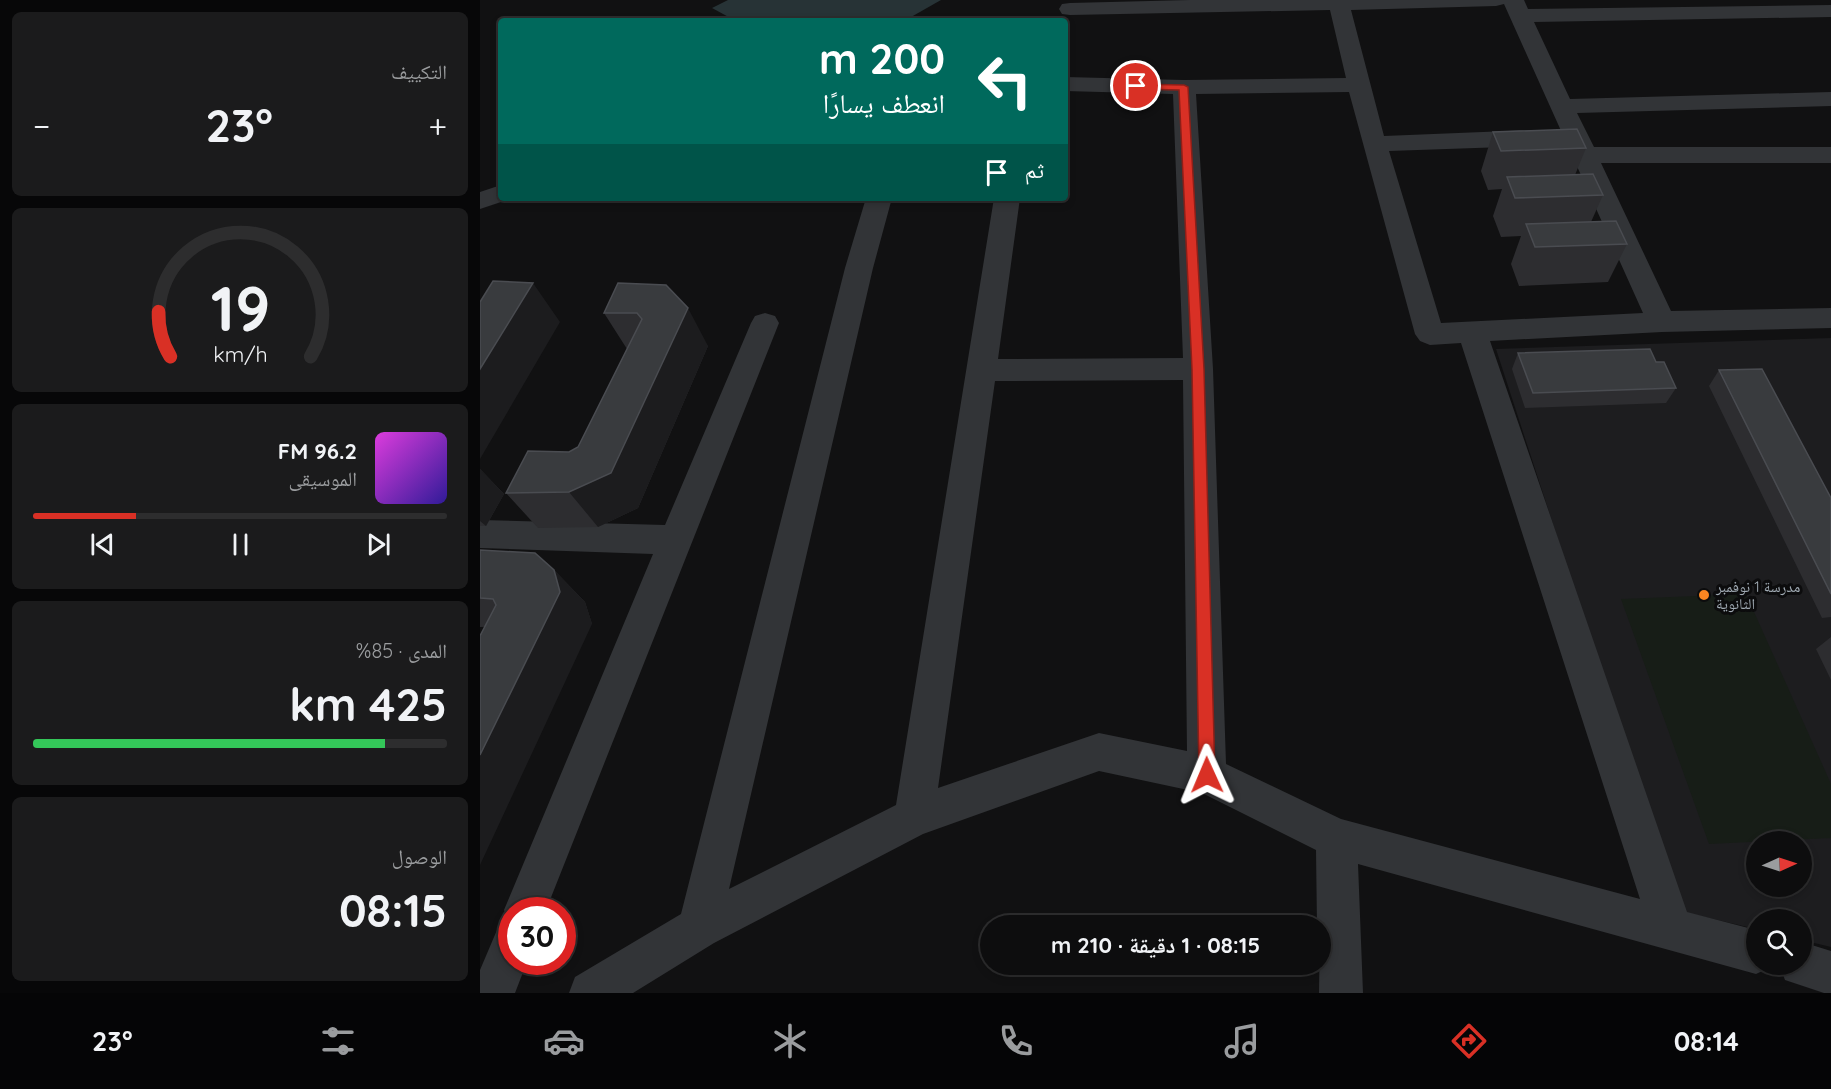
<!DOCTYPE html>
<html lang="ar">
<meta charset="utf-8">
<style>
body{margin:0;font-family:Quicksand,"Noto Naskh Arabic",sans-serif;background:#1b1b1c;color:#f1f3f6;direction:rtl;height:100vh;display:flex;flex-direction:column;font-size:22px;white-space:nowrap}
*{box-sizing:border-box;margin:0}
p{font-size:20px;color:#9a9c9e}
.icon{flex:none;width:33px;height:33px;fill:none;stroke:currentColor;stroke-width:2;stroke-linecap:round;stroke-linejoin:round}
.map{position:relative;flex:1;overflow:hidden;direction:ltr}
.panel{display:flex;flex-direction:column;gap:12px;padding:12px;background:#070708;width:480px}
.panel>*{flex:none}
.banner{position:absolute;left:18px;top:18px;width:570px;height:183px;border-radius:6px;box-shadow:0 3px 9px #0003,0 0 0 2px #2d2d2e;direction:rtl;background:#00695c;color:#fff;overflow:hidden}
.needle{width:39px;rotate:87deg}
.buttons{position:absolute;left:1266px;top:831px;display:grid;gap:12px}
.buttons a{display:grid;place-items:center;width:66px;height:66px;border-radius:50%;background:#0d0d0e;box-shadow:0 3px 9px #0003,0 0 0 2px #2d2d2e;font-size:30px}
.speed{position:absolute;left:18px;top:897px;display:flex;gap:12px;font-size:30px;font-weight:700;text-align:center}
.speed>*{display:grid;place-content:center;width:78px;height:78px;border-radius:50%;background:#0d0d0e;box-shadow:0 3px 9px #0003,0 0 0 2px #2d2d2e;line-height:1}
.speed .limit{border:9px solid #d22;background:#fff;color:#111}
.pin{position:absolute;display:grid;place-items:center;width:51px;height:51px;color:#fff;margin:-26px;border:3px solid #fff;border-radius:50%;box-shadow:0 2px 6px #0007}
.me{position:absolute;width:66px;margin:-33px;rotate:359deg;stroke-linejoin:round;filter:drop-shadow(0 0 4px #0008)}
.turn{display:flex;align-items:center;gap:21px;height:126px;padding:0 24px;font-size:27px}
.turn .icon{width:78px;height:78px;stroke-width:2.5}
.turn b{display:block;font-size:42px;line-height:51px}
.then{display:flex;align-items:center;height:57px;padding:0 24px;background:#0003;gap:12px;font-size:22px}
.big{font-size:45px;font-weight:800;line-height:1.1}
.panel .tile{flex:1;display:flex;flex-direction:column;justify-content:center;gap:9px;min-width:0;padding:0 21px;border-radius:9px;background:#1b1b1c}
.panel .dial{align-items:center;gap:0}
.dial svg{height:156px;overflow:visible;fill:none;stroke:#2d2d2e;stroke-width:7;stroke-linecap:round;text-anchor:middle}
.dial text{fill:#f1f3f6;stroke:none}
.song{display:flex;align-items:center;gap:18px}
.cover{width:72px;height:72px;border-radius:9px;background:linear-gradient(135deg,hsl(300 70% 55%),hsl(250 70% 35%))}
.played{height:6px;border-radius:3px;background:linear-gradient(90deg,#d93025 25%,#2d2d2e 25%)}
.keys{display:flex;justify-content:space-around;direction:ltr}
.heat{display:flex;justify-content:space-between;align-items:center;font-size:33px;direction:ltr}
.charge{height:9px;border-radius:4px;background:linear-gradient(90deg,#34c759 85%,#2d2d2e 0)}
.trip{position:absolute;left:500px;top:915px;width:351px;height:60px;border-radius:30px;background:#0d0d0e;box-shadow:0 3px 9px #0003,0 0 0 2px #2d2d2e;font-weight:800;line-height:60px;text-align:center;direction:rtl}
.dock{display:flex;height:96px;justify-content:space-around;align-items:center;background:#050506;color:#9a9c9e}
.dock .icon{width:42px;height:42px}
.dock .on{color:#d93025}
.dock b{font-size:27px;color:#f1f3f6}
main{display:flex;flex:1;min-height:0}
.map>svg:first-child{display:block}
.built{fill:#1d1d1f;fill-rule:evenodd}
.green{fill:#171d17}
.water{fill:#273336}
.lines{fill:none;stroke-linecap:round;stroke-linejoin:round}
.street{fill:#323437;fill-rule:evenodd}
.wall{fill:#2d2d30}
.shaded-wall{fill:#1c1c1e}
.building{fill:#393b3e;stroke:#4a4c51;stroke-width:1.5}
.route{fill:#d93025;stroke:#8d1f18;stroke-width:1.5}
.poi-dot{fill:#fa8521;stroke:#0c0c0d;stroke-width:2}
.labels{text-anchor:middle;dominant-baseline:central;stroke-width:6;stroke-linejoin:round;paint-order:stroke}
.poi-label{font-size:15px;fill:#a1abb4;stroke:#0c0c0d;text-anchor:start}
</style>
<main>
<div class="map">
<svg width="1351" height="993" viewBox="0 0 1351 993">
<rect width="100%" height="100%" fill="#111112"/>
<path class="built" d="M1351,338V947L1322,940V920H1276V929L1199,911L1016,349ZM1276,842H1322V886H1276Z"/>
<path class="green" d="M1266,594L1351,784V838L1229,844L1141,599Z"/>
<path class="water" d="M248,0H461L424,21H256L232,8Z"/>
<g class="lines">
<path class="street" d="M710,0H1044L1048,9L1351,5V17L1054,22L1090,99L1351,92V106L1097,113L1114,147H1351V163H1121L1191,311L1351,308V328L1182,332L1010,341L1207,912L1276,930V964H1293L1291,967L1276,974L878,864L883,993H839L840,926H837L836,850L722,793L619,771L443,834L234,943L153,993H89L95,977L201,914L365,268L386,198H412L393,268L249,889L416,805L514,198H540L518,359L703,358L693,94L585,91V77L704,80L866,78L850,10L590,15L582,14L579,9L582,4L590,3ZM1024,4L1163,313L961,323L909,151L1055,146L1064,143L1067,138L1064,133L1055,130L904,136L871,10L1016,6ZM869,92L935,334L940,341L950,345L981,343L1160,899L861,819L746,764L733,369L716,94ZM703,380L707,751L619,733L458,788L515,381Z
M21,185V198L30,199L0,209V192Z
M285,313L295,316L299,323L66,910H32V962H47L35,993H0V970L17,930L30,924L24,910L173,554L0,548V520L185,525L271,323L275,316Z
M1322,942L1351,951V993H1344L1305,980L1299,964H1322Z"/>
</g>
<path class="wall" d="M1013,132L1106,148L1095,175L1123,195L1111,222L1147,244L1128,282L1039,286L1031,264L1041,236L1021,237L1013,216L1022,189L1008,190L1001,171Z
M138,283L228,346L158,508L118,527L58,528L26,493L98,447L147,349L124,313Z
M1038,353L1176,362L1196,388L1186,403L1045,408L1032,369Z
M1239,370L1351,498V617L1342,618L1229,386Z
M0,469L24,494L6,526H0Z
M0,550L74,570L105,602L112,624L0,627Z
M1351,637V680L1336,649Z"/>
<path class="shaded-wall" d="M53,283L80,322L0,459V369Z
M208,308L228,346L158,508L118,527L89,492Z
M0,469L24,494L6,526L0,521Z
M74,570L105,602L112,624L0,865V755Z"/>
<path class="building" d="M1097,129L1106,148L1021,151L1013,132Z
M1113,174L1123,195L1035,198L1027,177Z
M1136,221L1147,244L1055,247L1046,224Z
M13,281L53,283L0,369V302Z
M138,283L186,285L208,308L131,473L89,492L26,493L48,451L89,452L98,447L162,319L157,313H124Z
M1170,349L1176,362H1184L1196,388L1053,393L1038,353Z
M1282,369L1351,498V594L1239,370Z
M0,550L55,553L74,570L80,592L0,755V636L16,605L13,599L0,598Z"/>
<path class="route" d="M653,84L704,85L708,87L724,369L735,775L733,781L727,783L721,781L719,775L712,369L699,90L656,89L651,86Z"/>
<circle class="poi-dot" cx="1224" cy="595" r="6"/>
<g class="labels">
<g class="poi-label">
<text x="1236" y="586">مدرسة 1 نوفمبر<tspan x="1236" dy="17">الثانوية</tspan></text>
</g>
</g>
</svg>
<div class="buttons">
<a><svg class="needle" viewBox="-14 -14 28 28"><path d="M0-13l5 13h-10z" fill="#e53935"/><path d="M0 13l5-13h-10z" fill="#9a9c9e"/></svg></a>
<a><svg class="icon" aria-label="search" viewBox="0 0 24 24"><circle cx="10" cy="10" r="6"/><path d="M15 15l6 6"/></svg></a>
</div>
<div class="speed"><div class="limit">30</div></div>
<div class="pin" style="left:656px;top:86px;background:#d93025"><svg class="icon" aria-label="arrive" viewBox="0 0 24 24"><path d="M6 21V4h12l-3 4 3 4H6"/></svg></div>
<svg class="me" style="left:727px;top:775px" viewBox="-20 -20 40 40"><path d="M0-17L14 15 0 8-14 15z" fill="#d93025" stroke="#fff" stroke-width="4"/></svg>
<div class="trip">08:15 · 1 دقيقة · 210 m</div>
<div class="banner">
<div class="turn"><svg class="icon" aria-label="left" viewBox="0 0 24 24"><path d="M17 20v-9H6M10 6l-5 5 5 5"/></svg><div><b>200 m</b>انعطف يسارًا</div></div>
<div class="then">ثم<svg class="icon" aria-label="arrive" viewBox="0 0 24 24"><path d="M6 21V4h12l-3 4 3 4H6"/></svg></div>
</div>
</div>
<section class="panel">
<div class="tile"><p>التكييف</p>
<div class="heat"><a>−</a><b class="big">23°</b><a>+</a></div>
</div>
<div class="tile dial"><svg viewBox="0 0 100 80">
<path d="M14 69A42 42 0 1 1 86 69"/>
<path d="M14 69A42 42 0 0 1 8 46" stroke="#d93025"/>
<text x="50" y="56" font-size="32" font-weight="700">19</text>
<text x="50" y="72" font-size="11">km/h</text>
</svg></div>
<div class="tile">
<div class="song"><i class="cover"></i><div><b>96.2 FM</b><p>الموسيقى</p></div></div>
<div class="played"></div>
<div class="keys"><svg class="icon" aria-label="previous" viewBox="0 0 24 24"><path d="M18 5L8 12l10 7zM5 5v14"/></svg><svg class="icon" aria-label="pause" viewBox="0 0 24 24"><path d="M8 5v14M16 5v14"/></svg><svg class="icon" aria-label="next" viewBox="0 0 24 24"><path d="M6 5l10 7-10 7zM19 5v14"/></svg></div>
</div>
<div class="tile"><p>المدى · 85%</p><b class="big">425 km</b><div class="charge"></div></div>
<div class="tile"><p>الوصول</p><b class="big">08:15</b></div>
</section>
</main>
<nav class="dock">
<b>08:14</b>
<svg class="icon on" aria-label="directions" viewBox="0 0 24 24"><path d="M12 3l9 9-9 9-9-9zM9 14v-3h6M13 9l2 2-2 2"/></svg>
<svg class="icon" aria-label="music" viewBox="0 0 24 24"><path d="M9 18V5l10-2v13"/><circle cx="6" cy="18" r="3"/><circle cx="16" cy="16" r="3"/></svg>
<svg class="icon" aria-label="phone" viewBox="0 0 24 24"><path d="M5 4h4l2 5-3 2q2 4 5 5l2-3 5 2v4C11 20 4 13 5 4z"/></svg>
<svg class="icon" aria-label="climate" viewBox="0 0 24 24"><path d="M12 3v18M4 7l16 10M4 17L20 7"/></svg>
<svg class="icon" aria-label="car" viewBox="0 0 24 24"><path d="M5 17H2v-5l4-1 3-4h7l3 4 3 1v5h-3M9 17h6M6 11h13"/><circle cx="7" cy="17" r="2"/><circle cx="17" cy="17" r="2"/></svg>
<svg class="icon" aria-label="filters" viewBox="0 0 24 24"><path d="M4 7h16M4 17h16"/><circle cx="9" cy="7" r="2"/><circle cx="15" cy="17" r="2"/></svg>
<b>23°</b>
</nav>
